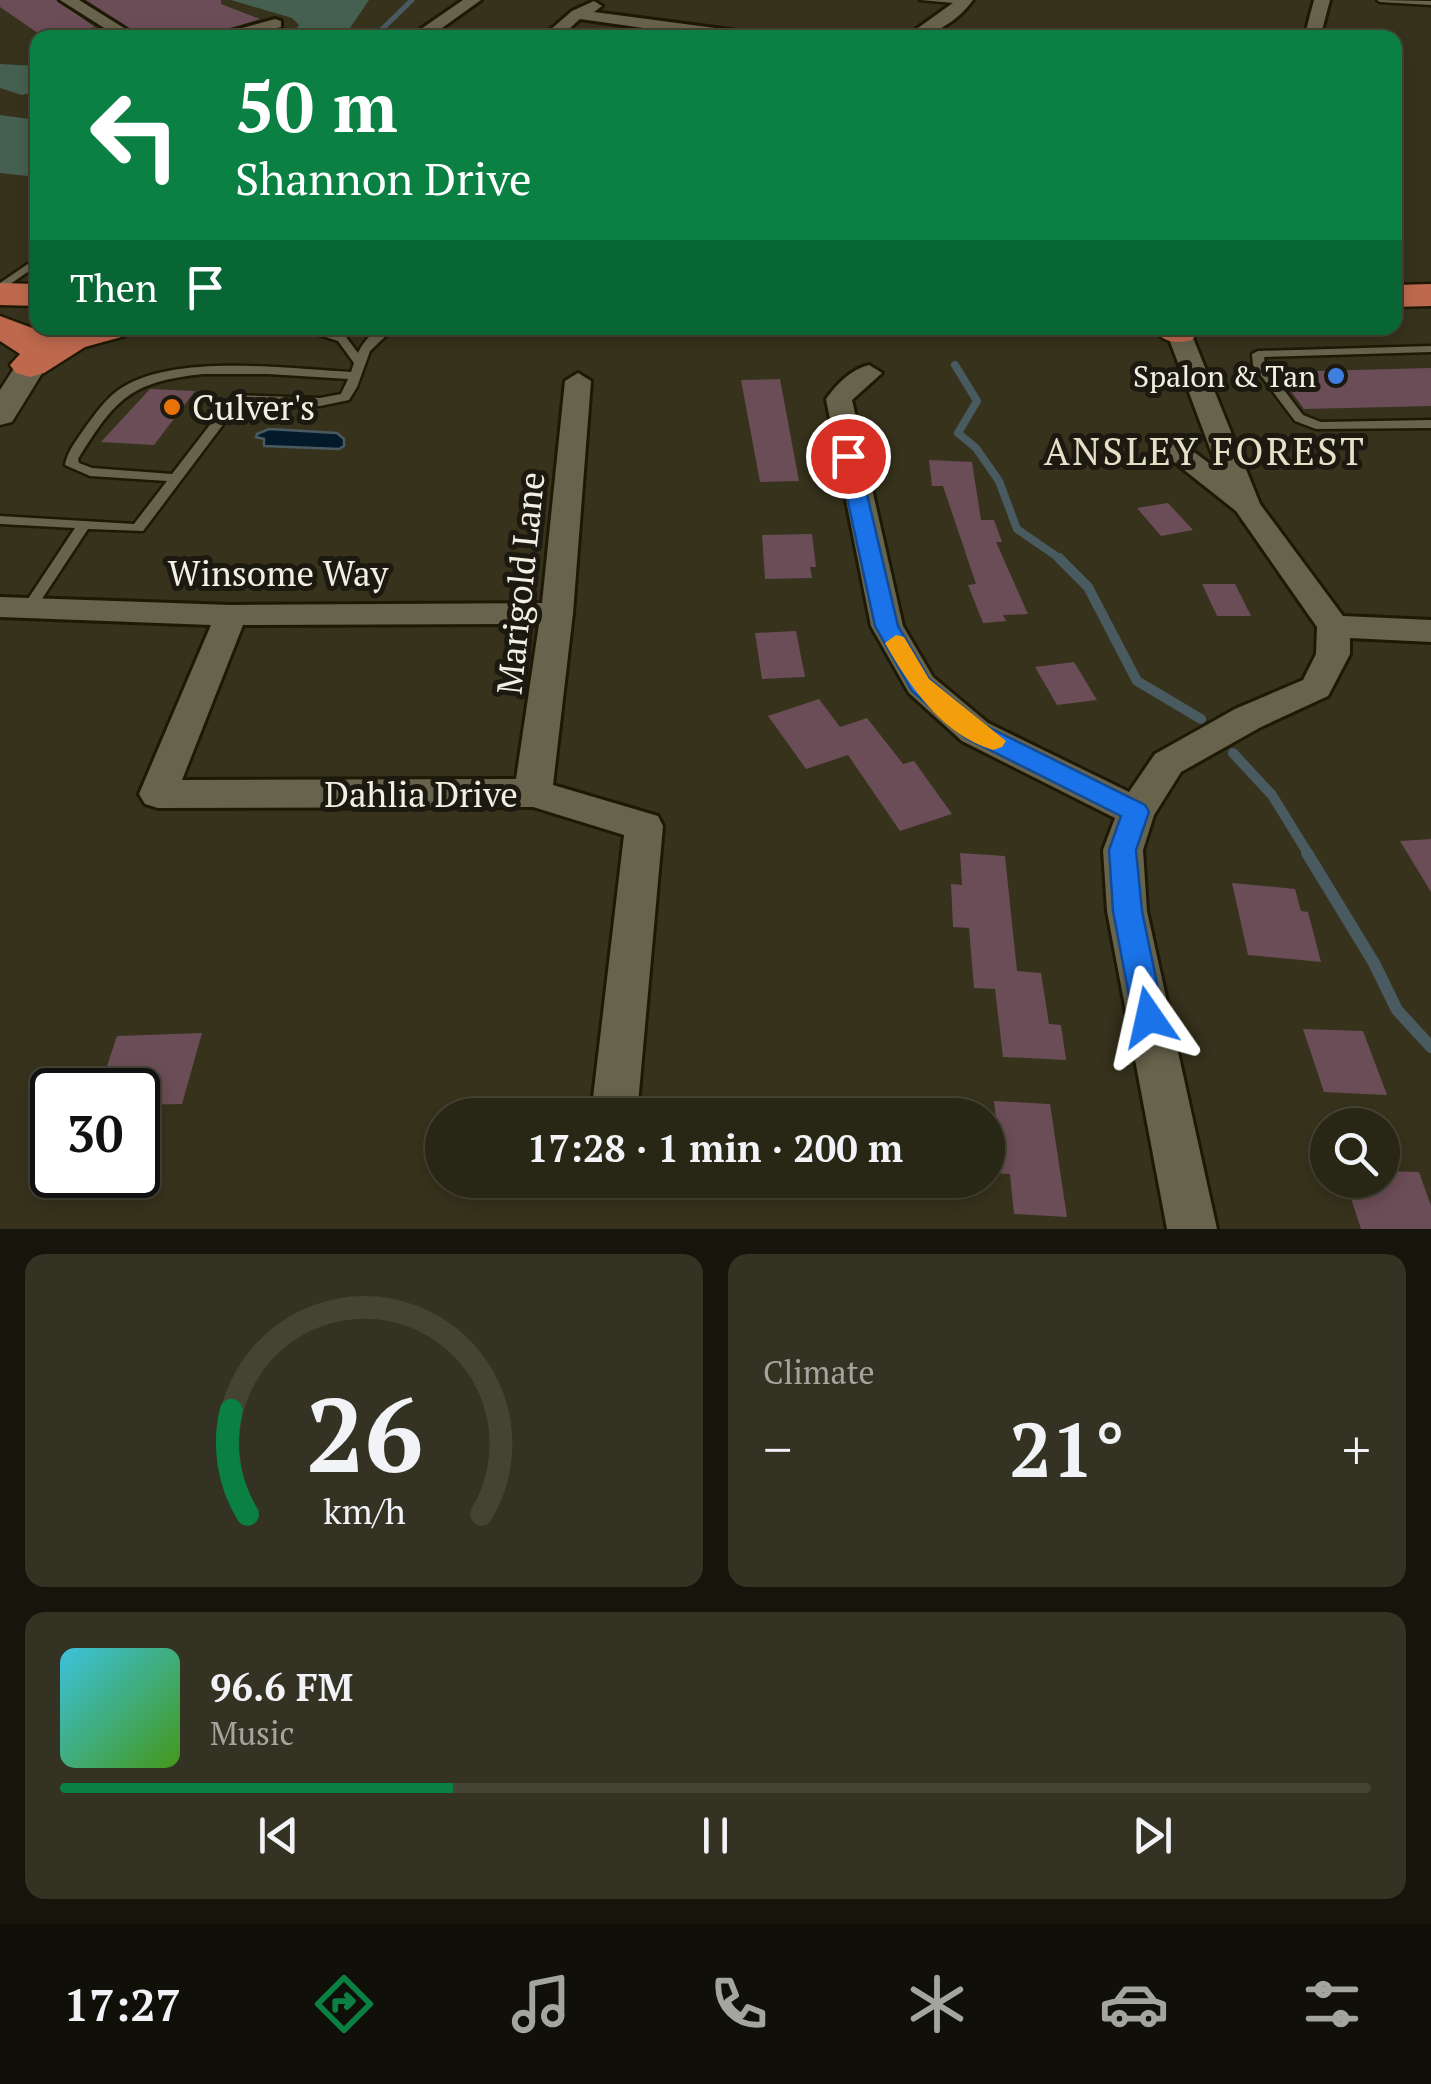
<!DOCTYPE html>
<meta charset="utf-8">
<style>
body{margin:0;font-family:"PT Serif",serif;background:#343222;color:#f1f3f6;height:100vh;display:flex;flex-direction:column;font-size:38px;white-space:nowrap}
*{box-sizing:border-box;margin:0}
p{font-size:32px;color:#a5a5a0}
.icon{flex:none;width:55px;height:55px;fill:none;stroke:currentColor;stroke-width:2;stroke-linecap:round;stroke-linejoin:round}
.map{position:relative;height:1229px;overflow:hidden}
.panel{display:flex;flex-direction:column;gap:25px;padding:25px;background:#16150c;flex:1}
.panel>*{flex:none}
.banner{position:absolute;left:30px;top:30px;width:1372px;height:305px;border-radius:20px;box-shadow:0 5px 15px #0003,0 0 0 2px #444334;background:#0b8043;color:#fff;overflow:hidden}
.fabs{position:absolute;left:1310px;top:1108px;display:grid;gap:20px}
.fabs a{display:grid;place-items:center;width:90px;height:90px;border-radius:50%;background:#282615;box-shadow:0 5px 15px #0003,0 0 0 2px #444334;font-size:50px}
.speed{position:absolute;left:30px;top:1068px;display:flex;gap:20px;font-size:50px;font-weight:700;text-align:center}
.speed>*{display:grid;place-content:center;width:130px;height:130px;border-radius:50%;background:#282615;box-shadow:0 5px 15px #0003,0 0 0 2px #444334;line-height:1}
.speed .limit{border:5px solid #111;border-radius:15px;background:#fff;color:#111}
.pin{position:absolute;display:grid;place-items:center;width:85px;height:85px;color:#fff;margin:-42px;border:5px solid #fff;border-radius:50%;box-shadow:0 2px 10px #0007}
.me{position:absolute;width:110px;margin:-55px;rotate:349deg;stroke-linejoin:round;filter:drop-shadow(0 0 8px #0008)}
.turn{display:flex;align-items:center;gap:35px;height:210px;padding:0 40px;font-size:45px}
.turn .icon{width:130px;height:130px;stroke-width:2.5}
.turn b{display:block;font-size:70px;line-height:85px}
.then{display:flex;align-items:center;height:95px;padding:0 40px;background:#0003;gap:20px;font-size:38px}
.big{font-size:75px;font-weight:700;line-height:1.1}
.panel .tile{flex:1;display:flex;flex-direction:column;justify-content:center;gap:15px;min-width:0;padding:0 35px;border-radius:20px;background:#343222}
.panel .dial{align-items:center;gap:0}
.dial svg{height:260px;overflow:visible;fill:none;stroke:#444334;stroke-width:7;stroke-linecap:round;text-anchor:middle}
.dial text{fill:#f1f3f6;stroke:none}
.song{display:flex;align-items:center;gap:30px}
.cover{width:120px;height:120px;border-radius:15px;background:linear-gradient(135deg,hsl(190 70% 55%),hsl(100 70% 35%))}
.played{height:10px;border-radius:5px;background:linear-gradient(90deg,#0b8043 30%,#444334 30%)}
.keys{display:flex;justify-content:space-around;direction:ltr}
.heat{display:flex;justify-content:space-between;align-items:center;font-size:55px;direction:ltr}
.panel .tiles{flex:1;display:grid;gap:25px;grid-template-columns:1fr 1fr}
.tile:last-child{grid-column:span 2}
.trip{position:absolute;left:425px;top:1098px;width:580px;height:100px;border-radius:50px;background:#282615;box-shadow:0 5px 15px #0003,0 0 0 2px #444334;font-weight:700;line-height:100px;text-align:center}
.tab-bar{display:flex;height:160px;justify-content:space-around;align-items:center;background:#100f08;color:#a5a5a0}
.tab-bar .icon{width:70px;height:70px}
.tab-bar .current{color:#0b8043}
.tab-bar b{font-size:45px;color:#f1f3f6}
.map>svg:first-child{display:block}
.green{fill:#456050}
.water{fill:#021a29;stroke:#4a5a61;stroke-width:2.5}
.lines{fill:none;stroke-linecap:round;stroke-linejoin:round}
.stream-far3{stroke:#4a5a61;stroke-width:5}
.stream-far2{stroke:#4a5a61;stroke-width:8}
.stream-far1{stroke:#4a5a61;stroke-width:10}
.stream{stroke:#4a5a61;stroke-width:12}
.building{fill:#6b4d57}
.service-casing{stroke:#1d1905;stroke-width:5}
.minor-casing{stroke:#1d1905;stroke-width:6}
.tertiary-casing{stroke:#1d1905;stroke-width:5}
.primary-casing{stroke:#1d1905;stroke-width:5}
.service{fill:#67634c;fill-rule:evenodd}
.minor{fill:#67634c;fill-rule:evenodd}
.tertiary{fill:#67634c;fill-rule:evenodd}
.primary{fill:#be694e;fill-rule:evenodd}
.route{fill:#1a73e8;stroke:#114b97;stroke-width:2.5}
.slow{fill:#f59e0b}
.shop-dot{fill:#3f7fe0;stroke:#1b1910;stroke-width:4}
.food-dot{fill:#e8710a;stroke:#1b1910;stroke-width:4}
.labels{text-anchor:middle;dominant-baseline:central;stroke-width:10;stroke-linejoin:round;paint-order:stroke}
.far-poi-label{font-size:30px;fill:#f2f0e3;stroke:#1b1910;text-anchor:end}
.poi-label{font-size:35px;fill:#f2f0e3;stroke:#1b1910;text-anchor:start}
.street-label{font-size:35px;fill:#f2f0e3;stroke:#1b1910}
.neighbourhood-label{font-size:38px;letter-spacing:2.5px;fill:#e4dfc5;stroke:#1b1910}
</style>
<div class="map">
<svg width="1431" height="1229" viewBox="0 0 1431 1229">
<rect width="100%" height="100%" fill="#36321c"/>
<path class="green" d="M231,0H369L344,37H307L295,30L299,25L292,18Z
M0,64L37,66V91L22,95L0,88Z
M0,115L37,120V177L0,173Z"/>
<path class="water" d="M269,429L337,433L344,439V446L339,449L264,446V439L256,437L257,434Z"/>
<g class="lines">
<path class="stream-far3" d="M373,38L412,0"/>
<path class="stream-far2" d="M955,365L977,401L958,433L976,448L999,481L1017,529L1062,560"/>
<path class="stream-far1" d="M1059,558L1088,587L1137,681L1201,719
M1233,753L1272,795L1309,855"/>
<path class="stream" d="M1307,853L1374,963L1397,1010L1431,1047"/>
</g>
<path class="building" d="M0,0H56L95,27L45,38L0,7Z
M86,0H221V4L260,19L202,38H144Z
M1431,368V406L1304,409L1277,372Z
M780,379L799,481L760,482L741,380Z
M150,389L195,391L154,445L101,442Z
M929,460L972,462L981,520H994L1002,542H996L1028,614L1003,615L1006,621L983,623L968,585L976,584L943,486H932Z
M1168,503L1193,530L1161,536L1137,508Z
M812,534L816,567H810L812,578L765,579L762,535Z
M1202,584H1235L1251,616H1217Z
M796,631L805,677L762,679L755,633Z
M1074,662L1097,700L1057,705L1035,667Z
M819,699L840,727L867,718L903,764L914,761L952,814L900,831L848,755L806,769L768,716Z
M1431,839V892L1400,841Z
M960,853L1005,856L1017,971L1041,973L1049,1024L1061,1025L1066,1060L1003,1057L995,989L974,988L969,928L953,927L951,884L962,885Z
M1232,883L1295,889L1301,911L1308,912L1321,962L1248,955Z
M1303,1029L1363,1031L1387,1095L1324,1092Z
M202,1033L182,1104L138,1105V1090H99L117,1036Z
M994,1101L1050,1104L1067,1217L1014,1214L1010,1174L988,1173V1128H997Z
M1382,1171L1419,1172L1431,1206V1229H1361L1345,1180H1382Z"/>
<g class="lines">
<g class="service-casing">
<path id="service" d="M920,0H965L968,2L965,4Z
M1377,0L1431,1V5L1380,2Z
M38,257V265L0,291V283Z
M303,328H318L346,337L358,353C366,337 376,327 394,328L370,351L357,387L349,400L320,406L240,402L143,531L88,529L34,611H24L22,608L75,528L0,524V516L134,524L167,481L90,476L65,465C67,451 79,437 87,425C96,413 105,400 117,391C169,352 289,369 351,372L354,363L338,341L304,330ZM203,374H268L348,379L341,394L320,398L233,395L172,474L92,468L79,463L78,459C116,398 130,382 203,374Z
M1431,346V352L1264,357L1265,365L1303,415L1321,422L1431,420V428L1316,429L1295,421L1253,365L1252,354L1258,351Z"/>
</g>
<g class="minor-casing">
<path id="minor" d="M60,0H79L140,38H120Z
M463,0H481L428,38H408Z
M957,0H973C957,22 931,38 904,38Z
M1314,0H1330L1320,38H1304Z
M594,1L602,6L594,12L753,33L761,38H714L580,19L559,38H541L572,11Z
M275,19L281,21V27L236,38H205Z
M1165,328H1189L1260,504L1343,616L1431,620V642L1350,638V654L1328,696L1261,727L1181,772L1154,815L1143,850L1147,911L1217,1229H1167L1107,911L1103,850L1115,818L962,741L909,693L871,626L826,399C837,384 850,370 869,365L882,373L852,400L903,626L933,677L988,723L1129,792L1155,754L1235,709L1303,680L1316,654L1317,627L1236,511L1154,446L1168,438L1178,440L1218,470Z
M578,373L591,381L573,613L553,785L658,816L663,826L637,1115H591L624,835L533,807L158,808L145,804L139,794L211,625L0,617V597L231,605L542,603L565,381ZM539,624L516,779L182,780L243,625Z"/>
</g>
<g class="tertiary-casing">
<path id="tertiary" d="M40,328H70L12,422L0,425V390Z"/>
</g>
<g class="primary-casing">
<path id="primary" d="M0,283L38,284V306L0,305Z
M1431,284V306L1395,307V285Z
M0,316L43,332L47,338L71,328H131L125,336L85,347L44,373L30,377L16,373L10,365L20,354L0,341Z
M1154,328H1195L1198,332L1192,340C1176,344 1162,343 1154,328Z"/>
</g>
<use href="#service" class="service"/>
<use href="#minor" class="minor"/>
<use href="#tertiary" class="tertiary"/>
<use href="#primary" class="primary"/>
</g>
<path class="route" d="M848,450L858,456L898,626L929,679L984,725L1145,805L1149,812L1136,850L1142,911L1164,1017L1160,1026L1149,1030L1138,1026L1133,1017L1113,911L1109,850L1121,816L966,738L912,691L875,626L838,456Z"/>
<path class="slow" d="M896,635L904,637L929,679L1006,741L1002,747L993,750C943,735 909,686 885,643Z"/>
<circle class="shop-dot" cx="1336" cy="376" r="10"/>
<circle class="food-dot" cx="172" cy="407" r="10"/>
<g class="labels">
<g class="far-poi-label">
<text x="1316" y="376">Spalon &amp; Tan</text>
</g>
<g class="poi-label">
<text x="192" y="407">Culver's</text>
</g>
<g class="street-label">
<text x="278" y="573">Winsome Way</text>
<text transform="translate(520 583) rotate(-84)">Marigold Lane</text>
<text x="421" y="794">Dahlia Drive</text>
</g>
<g class="neighbourhood-label">
<text x="1205" y="451">ANSLEY FOREST</text>
</g>
</g>
</svg>
<div class="fabs">
<a><svg class="icon" aria-label="search" viewBox="0 0 24 24"><circle cx="10" cy="10" r="6"/><path d="M15 15l6 6"/></svg></a>
</div>
<div class="speed"><div class="limit">30</div></div>
<div class="pin" style="left:848px;top:456px;background:#d93025"><svg class="icon" aria-label="arrive" viewBox="0 0 24 24"><path d="M6 21V4h12l-3 4 3 4H6"/></svg></div>
<svg class="me" style="left:1149px;top:1017px" viewBox="-20 -20 40 40"><path d="M0-17L14 15 0 8-14 15z" fill="#1a73e8" stroke="#fff" stroke-width="4"/></svg>
<div class="trip">17:28 · 1 min · 200 m</div>
<div class="banner">
<div class="turn"><svg class="icon" aria-label="left" viewBox="0 0 24 24"><path d="M17 20v-9H6M10 6l-5 5 5 5"/></svg><div><b>50 m</b>Shannon Drive</div></div>
<div class="then">Then<svg class="icon" aria-label="arrive" viewBox="0 0 24 24"><path d="M6 21V4h12l-3 4 3 4H6"/></svg></div>
</div>
</div>
<section class="panel">
<div class="tiles">
<div class="tile dial"><svg viewBox="0 0 100 80">
<path d="M14 69A42 42 0 1 1 86 69"/>
<path d="M14 69A42 42 0 0 1 9 37" stroke="#0b8043"/>
<text x="50" y="56" font-size="32" font-weight="700">26</text>
<text x="50" y="72" font-size="11">km/h</text>
</svg></div>
<div class="tile"><p>Climate</p>
<div class="heat"><a>−</a><b class="big">21°</b><a>+</a></div>
</div>
<div class="tile">
<div class="song"><i class="cover"></i><div><b>96.6 FM</b><p>Music</p></div></div>
<div class="played"></div>
<div class="keys"><svg class="icon" aria-label="previous" viewBox="0 0 24 24"><path d="M18 5L8 12l10 7zM5 5v14"/></svg><svg class="icon" aria-label="pause" viewBox="0 0 24 24"><path d="M8 5v14M16 5v14"/></svg><svg class="icon" aria-label="next" viewBox="0 0 24 24"><path d="M6 5l10 7-10 7zM19 5v14"/></svg></div>
</div>
</div>
</section>
<nav class="tab-bar">
<b>17:27</b>
<svg class="icon current" aria-label="directions" viewBox="0 0 24 24"><path d="M12 3l9 9-9 9-9-9zM9 14v-3h6M13 9l2 2-2 2"/></svg>
<svg class="icon" aria-label="music" viewBox="0 0 24 24"><path d="M9 18V5l10-2v13"/><circle cx="6" cy="18" r="3"/><circle cx="16" cy="16" r="3"/></svg>
<svg class="icon" aria-label="phone" viewBox="0 0 24 24"><path d="M5 4h4l2 5-3 2q2 4 5 5l2-3 5 2v4C11 20 4 13 5 4z"/></svg>
<svg class="icon" aria-label="climate" viewBox="0 0 24 24"><path d="M12 3v18M4 7l16 10M4 17L20 7"/></svg>
<svg class="icon" aria-label="car" viewBox="0 0 24 24"><path d="M5 17H2v-5l4-1 3-4h7l3 4 3 1v5h-3M9 17h6M6 11h13"/><circle cx="7" cy="17" r="2"/><circle cx="17" cy="17" r="2"/></svg>
<svg class="icon" aria-label="filters" viewBox="0 0 24 24"><path d="M4 7h16M4 17h16"/><circle cx="9" cy="7" r="2"/><circle cx="15" cy="17" r="2"/></svg>
</nav>
